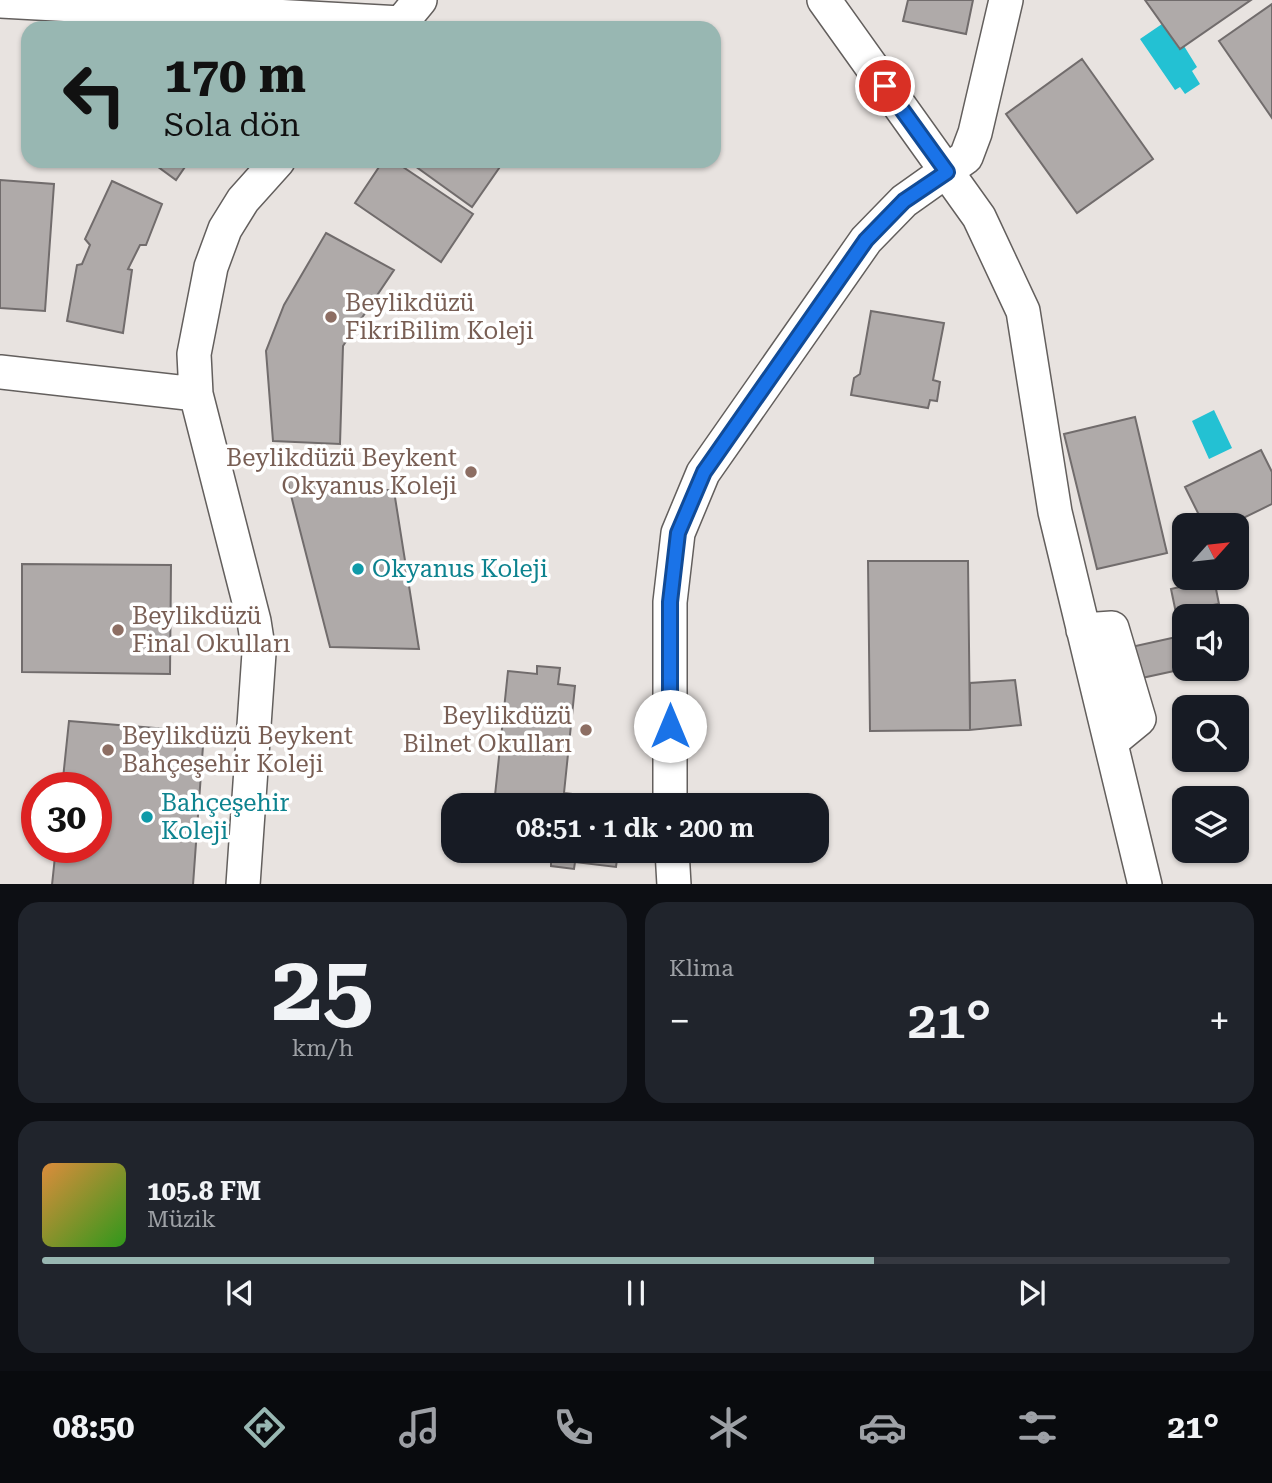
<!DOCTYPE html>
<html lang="tr">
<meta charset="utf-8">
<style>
body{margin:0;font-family:"Roboto Serif",serif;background:#20242c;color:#f1f3f6;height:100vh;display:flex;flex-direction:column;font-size:26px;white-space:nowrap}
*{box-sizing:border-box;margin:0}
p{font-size:23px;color:#9ea1a6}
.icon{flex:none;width:38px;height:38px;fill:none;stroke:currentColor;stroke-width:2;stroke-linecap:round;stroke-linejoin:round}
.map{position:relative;height:884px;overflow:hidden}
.panel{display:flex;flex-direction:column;gap:18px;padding:18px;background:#0d0f14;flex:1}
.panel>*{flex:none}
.guide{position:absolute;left:21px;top:21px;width:700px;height:147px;border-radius:21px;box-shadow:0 2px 5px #0004;background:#98b7b2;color:#111;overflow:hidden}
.needle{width:46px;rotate:63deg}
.controls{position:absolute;left:1172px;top:513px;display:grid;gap:14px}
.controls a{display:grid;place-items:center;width:77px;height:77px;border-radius:14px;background:#171b24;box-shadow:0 2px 5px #0004;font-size:35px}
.speed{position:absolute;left:21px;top:772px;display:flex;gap:14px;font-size:35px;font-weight:700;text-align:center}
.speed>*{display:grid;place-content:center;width:91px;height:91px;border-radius:50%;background:#171b24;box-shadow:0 2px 5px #0004;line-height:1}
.speed .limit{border:10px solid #d22;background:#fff;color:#111}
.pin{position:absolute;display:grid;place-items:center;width:60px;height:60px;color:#fff;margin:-30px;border:4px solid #fff;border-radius:50%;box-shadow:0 2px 7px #0007}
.me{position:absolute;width:77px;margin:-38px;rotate:0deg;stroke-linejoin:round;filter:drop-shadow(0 0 5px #0008)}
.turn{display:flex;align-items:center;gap:24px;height:147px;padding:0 28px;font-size:32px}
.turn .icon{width:91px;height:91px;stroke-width:2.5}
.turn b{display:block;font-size:49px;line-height:60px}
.big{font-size:52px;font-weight:600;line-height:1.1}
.panel .card{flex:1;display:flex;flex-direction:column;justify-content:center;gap:10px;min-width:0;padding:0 24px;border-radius:21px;background:#20242c}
.panel .dial{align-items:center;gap:0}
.dial b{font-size:91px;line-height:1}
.song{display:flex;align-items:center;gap:21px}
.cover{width:84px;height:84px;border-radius:10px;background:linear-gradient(135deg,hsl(30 70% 55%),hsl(110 70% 35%))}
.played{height:7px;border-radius:4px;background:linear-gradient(90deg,#98b7b2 70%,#363941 70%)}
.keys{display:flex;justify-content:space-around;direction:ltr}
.heat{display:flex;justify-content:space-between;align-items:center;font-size:38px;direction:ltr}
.panel .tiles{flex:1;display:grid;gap:18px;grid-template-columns:1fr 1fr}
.card:last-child{grid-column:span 2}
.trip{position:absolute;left:441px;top:793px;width:388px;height:70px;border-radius:21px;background:#171b24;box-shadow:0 2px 5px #0004;font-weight:600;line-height:70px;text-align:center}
.tab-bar{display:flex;height:112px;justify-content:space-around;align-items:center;background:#090b0e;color:#9ea1a6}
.tab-bar .icon{width:49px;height:49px}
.tab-bar .on{color:#98b7b2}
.tab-bar b{font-size:32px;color:#f1f3f6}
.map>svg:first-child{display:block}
.water{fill:#23c1d3}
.building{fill:#afaaa9;stroke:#716c6c;stroke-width:2}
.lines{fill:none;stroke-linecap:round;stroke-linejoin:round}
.minor-casing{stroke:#635f5d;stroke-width:36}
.minor{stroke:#fff;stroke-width:33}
.route-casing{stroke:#114b97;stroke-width:18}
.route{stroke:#1a73e8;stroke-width:12}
.education-dot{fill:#8d6e63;stroke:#fff;stroke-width:2.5}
.culture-dot{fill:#0f9aa8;stroke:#fff;stroke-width:2.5}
.labels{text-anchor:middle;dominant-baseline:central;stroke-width:7;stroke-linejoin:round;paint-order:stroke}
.education-label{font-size:24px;fill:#785e54;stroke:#fff;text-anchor:start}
.culture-label{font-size:24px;fill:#0d838f;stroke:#fff;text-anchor:start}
</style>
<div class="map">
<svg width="1272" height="885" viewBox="0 0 1272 885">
<rect width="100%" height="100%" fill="#e8e3e0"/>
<path class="water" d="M1162,24L1179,49L1184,46L1197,67L1192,71L1200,84L1185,94L1180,87L1175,90L1140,39Z
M1214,410L1232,448L1209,459L1192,421Z"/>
<path class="building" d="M908,0H973L966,34L903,21Z
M1145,0H1251L1180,49Z
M1272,4V118L1219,41Z
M1082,59L1153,159L1077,213L1006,114Z
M150,161H189L176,180Z
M383,161H394L473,214L441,262L355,203Z
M408,161H504L472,207Z
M0,180L54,184L45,311L0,308Z
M112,181L162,204L146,245H140L128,269L132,270L123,333L67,321L77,265L82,264L90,245L85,239Z
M326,233L394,270L343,346L340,444L273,441L266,351L284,305Z
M871,311L944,323L933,380L940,382L937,401L930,400L928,408L851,395L854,378L860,374Z
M1135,417L1167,553L1097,569L1064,434Z
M1261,450L1272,472V504L1229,525H1204L1185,487Z
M286,476L394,491L419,649L330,647Z
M868,561H968L970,730L870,731Z
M22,564L171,565L170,674L22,672Z
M1214,579L1219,604L1176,613L1171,589Z
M1218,604L1221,616H1185V668H1188L1128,681L1122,649L1181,636L1176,613Z
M537,666L560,668L558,684L575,686L564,793L626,800L625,805H494L508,671L537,674Z
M1015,680L1021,725L970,730V683Z
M69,721L204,732L193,885H52L56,847H96V788H62Z
M495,850H635L634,853L618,852L616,867L575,862L574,869L551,866V862L530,860L532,856L516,854L515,859L494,856Z"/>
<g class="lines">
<g class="minor-casing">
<path id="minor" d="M824,0L979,217L1023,311L1055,512L1145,885
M0,1L401,23
M397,28L420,0
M0,372L196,394
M1083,630L1112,628L1139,719L1111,742
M670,805V602L678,533L703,473L866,240L904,201L966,157L975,133L1006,0
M672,850L674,885
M243,885L259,653L254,621L196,394L194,354L211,267L225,229L243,200L278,161"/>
</g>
<use href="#minor" class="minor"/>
</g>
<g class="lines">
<g class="route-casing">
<path id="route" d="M670,726V602L678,533L704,472L866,240L904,201L947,172L885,86"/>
</g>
<use href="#route" class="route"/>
</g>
<g class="education-dot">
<circle cx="331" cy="317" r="7"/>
<circle cx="471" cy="472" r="7"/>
<circle cx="118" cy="630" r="7"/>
<circle cx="586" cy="730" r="7"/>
<circle cx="108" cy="750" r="7"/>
</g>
<g class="culture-dot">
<circle cx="358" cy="569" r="7"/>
<circle cx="147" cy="817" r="7"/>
</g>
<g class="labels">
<g class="education-label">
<text x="345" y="303">Beylikdüzü<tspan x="345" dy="28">FikriBilim Koleji</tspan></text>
<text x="457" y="458" text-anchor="end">Beylikdüzü Beykent<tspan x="457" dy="28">Okyanus Koleji</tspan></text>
<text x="132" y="616">Beylikdüzü<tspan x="132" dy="28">Final Okulları</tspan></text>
<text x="572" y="716" text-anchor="end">Beylikdüzü<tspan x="572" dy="28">Bilnet Okulları</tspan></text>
<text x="122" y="736">Beylikdüzü Beykent<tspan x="122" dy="28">Bahçeşehir Koleji</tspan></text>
</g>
<g class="culture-label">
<text x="372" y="569">Okyanus Koleji</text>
<text x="161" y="803">Bahçeşehir<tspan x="161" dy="28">Koleji</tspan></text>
</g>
</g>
</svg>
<div class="controls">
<a><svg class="needle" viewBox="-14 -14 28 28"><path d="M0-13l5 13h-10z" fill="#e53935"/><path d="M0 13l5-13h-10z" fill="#9ea1a6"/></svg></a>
<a><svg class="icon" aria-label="sound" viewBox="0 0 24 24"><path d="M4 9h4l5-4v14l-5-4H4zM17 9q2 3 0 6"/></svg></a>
<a><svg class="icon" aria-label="search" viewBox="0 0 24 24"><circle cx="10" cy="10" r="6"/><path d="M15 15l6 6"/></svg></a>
<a><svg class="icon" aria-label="layers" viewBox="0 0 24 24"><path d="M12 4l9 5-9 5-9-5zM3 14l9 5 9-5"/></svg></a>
</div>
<div class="speed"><div class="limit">30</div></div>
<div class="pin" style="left:885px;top:86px;background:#d93025"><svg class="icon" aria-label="arrive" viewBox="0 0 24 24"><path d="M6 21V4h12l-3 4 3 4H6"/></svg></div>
<svg class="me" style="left:670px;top:726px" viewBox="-20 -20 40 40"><circle r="19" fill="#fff"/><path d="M0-13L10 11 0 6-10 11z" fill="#1a73e8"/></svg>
<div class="trip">08:51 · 1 dk · 200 m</div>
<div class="guide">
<div class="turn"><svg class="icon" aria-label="left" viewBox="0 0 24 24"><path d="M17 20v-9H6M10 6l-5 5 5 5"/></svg><div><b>170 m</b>Sola dön</div></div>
</div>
</div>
<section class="panel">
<div class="tiles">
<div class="card dial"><b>25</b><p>km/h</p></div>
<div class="card"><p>Klima</p>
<div class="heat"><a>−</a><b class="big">21°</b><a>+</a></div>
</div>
<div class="card">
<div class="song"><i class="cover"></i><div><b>105.8 FM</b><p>Müzik</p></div></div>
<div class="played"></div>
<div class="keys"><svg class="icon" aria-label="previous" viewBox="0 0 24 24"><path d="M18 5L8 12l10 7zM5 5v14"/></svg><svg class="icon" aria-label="pause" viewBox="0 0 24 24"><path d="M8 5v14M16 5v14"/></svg><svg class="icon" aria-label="next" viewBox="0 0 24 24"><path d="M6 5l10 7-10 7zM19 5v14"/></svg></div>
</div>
</div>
</section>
<nav class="tab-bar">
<b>08:50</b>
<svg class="icon on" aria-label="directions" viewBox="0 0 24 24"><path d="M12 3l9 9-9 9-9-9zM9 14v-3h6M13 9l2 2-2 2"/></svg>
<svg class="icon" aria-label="music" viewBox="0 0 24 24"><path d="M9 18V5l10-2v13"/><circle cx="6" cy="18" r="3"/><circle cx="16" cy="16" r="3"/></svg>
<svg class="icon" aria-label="phone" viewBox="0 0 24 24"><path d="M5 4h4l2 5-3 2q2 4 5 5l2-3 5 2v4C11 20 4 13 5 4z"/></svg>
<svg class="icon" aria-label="climate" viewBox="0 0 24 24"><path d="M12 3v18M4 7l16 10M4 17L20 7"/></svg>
<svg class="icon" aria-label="car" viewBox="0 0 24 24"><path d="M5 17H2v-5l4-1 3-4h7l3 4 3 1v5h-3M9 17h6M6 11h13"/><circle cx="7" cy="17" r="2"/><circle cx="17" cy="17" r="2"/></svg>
<svg class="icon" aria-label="filters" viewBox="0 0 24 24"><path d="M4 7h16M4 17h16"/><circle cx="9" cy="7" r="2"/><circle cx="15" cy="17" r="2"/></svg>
<b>21°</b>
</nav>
